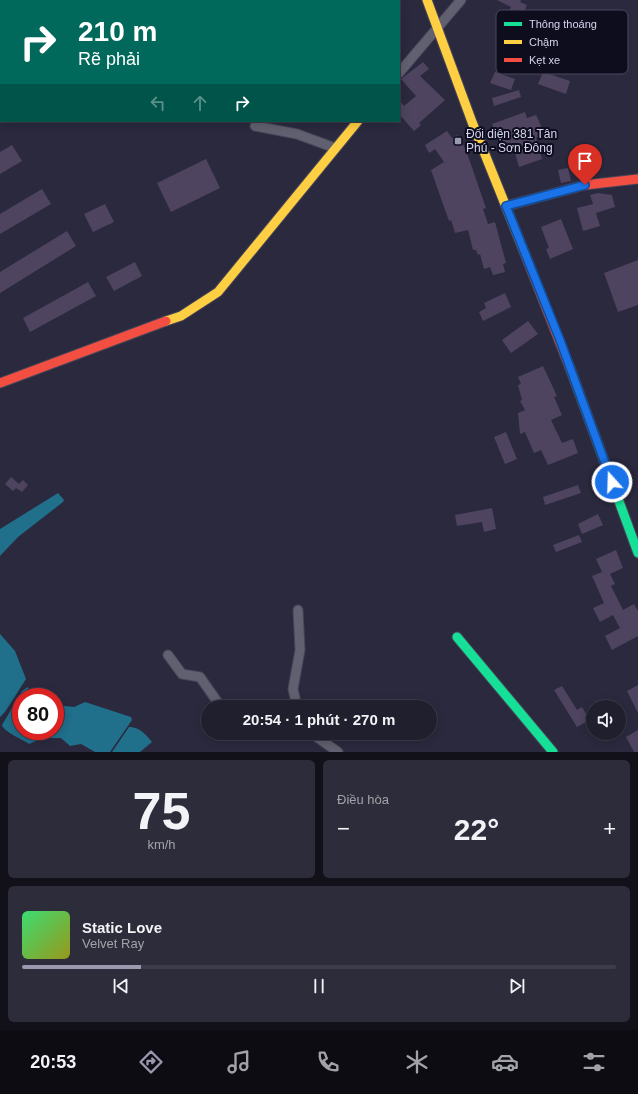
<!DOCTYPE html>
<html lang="vi">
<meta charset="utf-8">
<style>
body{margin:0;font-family:Helvetica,sans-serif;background:#2d2c3a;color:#f1f3f6;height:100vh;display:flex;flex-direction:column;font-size:15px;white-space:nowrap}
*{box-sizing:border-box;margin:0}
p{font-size:13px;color:#a2a2aa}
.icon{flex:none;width:22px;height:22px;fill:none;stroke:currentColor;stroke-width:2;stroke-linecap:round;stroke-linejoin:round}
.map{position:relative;height:752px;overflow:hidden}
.panel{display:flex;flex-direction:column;gap:8px;padding:8px;background:#121119;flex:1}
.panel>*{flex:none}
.hud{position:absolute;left:0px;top:0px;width:400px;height:122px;box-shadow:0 2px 10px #0003,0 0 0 1px #3d3d4a;background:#00695c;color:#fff;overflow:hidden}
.fabs{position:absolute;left:586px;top:700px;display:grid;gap:8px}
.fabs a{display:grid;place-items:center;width:40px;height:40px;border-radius:50%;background:#201f2e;box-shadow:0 2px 10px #0003,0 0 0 1px #3d3d4a;font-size:20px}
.speed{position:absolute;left:12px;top:688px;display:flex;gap:8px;font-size:20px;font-weight:700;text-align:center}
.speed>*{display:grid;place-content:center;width:52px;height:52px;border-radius:50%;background:#201f2e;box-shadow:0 2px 10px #0003,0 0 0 1px #3d3d4a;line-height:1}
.speed .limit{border:6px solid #d22;background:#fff;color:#111}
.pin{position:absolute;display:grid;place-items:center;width:34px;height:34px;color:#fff;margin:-41px -17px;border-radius:50% 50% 50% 0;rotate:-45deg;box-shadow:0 0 4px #0007}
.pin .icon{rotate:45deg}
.me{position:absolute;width:44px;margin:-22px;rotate:340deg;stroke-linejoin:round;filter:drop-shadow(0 0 3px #0008)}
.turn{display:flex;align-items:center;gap:14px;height:84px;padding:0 12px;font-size:18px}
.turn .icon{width:52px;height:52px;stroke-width:2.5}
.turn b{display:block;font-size:28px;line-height:34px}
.lanes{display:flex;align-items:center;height:38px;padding:0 12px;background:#0003;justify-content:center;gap:20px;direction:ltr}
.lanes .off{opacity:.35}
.big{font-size:30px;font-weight:700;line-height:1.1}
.panel .widget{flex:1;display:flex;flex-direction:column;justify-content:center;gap:6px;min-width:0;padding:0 14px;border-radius:6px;background:#2d2c3a}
.panel .dial{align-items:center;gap:0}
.dial b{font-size:52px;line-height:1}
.song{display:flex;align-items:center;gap:12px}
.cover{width:48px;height:48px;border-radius:6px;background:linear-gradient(135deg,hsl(140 70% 55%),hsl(60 70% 35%))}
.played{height:4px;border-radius:2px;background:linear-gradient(90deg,#9a99b0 20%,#3d3d4a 20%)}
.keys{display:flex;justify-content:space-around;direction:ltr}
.heat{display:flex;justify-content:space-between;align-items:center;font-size:22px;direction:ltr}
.panel .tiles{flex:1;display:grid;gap:8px;grid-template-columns:1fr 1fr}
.widget:last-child{grid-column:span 2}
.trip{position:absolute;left:201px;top:700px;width:236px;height:40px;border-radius:20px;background:#201f2e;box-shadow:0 2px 10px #0003,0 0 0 1px #3d3d4a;font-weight:700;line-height:40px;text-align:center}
.tab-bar{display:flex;height:64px;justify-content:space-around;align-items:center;background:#0d0c12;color:#a2a2aa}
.tab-bar .icon{width:28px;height:28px}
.tab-bar .current{color:#9a99b0}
.tab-bar b{font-size:18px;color:#f1f3f6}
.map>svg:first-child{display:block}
.water{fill:#206f8b}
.building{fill:#4e4460}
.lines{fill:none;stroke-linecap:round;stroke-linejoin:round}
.street-casing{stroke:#474558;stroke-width:11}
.fast-casing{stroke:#474558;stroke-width:11}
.slow-casing{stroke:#474558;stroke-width:11}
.jam-casing{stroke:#474558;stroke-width:11}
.street{stroke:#616070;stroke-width:9}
.fast{stroke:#16e098;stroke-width:9}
.slow{stroke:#ffcf43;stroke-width:9}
.jam{stroke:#f24e42;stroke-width:9}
.route-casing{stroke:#114b97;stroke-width:10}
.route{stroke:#1a73e8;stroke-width:7}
.poi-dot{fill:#9a99b0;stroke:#0e0d1e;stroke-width:1.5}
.labels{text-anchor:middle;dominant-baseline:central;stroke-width:4;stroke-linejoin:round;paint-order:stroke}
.poi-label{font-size:12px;fill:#d5d5ee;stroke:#0e0d1e;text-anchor:start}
.key{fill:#0e0d1e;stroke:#4a495c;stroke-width:1}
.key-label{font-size:11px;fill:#d5d5ee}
</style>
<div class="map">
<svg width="638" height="752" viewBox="0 0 638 752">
<rect width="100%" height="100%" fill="#2b293e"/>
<path class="water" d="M58,493L64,500L63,502L18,537L0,556V529Z
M0,634L15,651L26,679L5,712L0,717Z
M28,687L31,697H21V731H55V705L74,707L85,702L131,717L132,720L110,752H95L81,744L70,746L61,738H43L29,744C22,739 4,732 2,725L22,691Z
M129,727C138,726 147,735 152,742L140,752H112Z"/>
<path class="building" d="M497,0H521L520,2L527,5L524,12L519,10L510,31L501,28L511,7Z
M423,62L429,69L420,76L445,100L419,123L421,125L414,131L399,114V100L404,106L416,96L401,79Z
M495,72L515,79L511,90L490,83Z
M543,72L570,81L566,94L538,84Z
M519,90L521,97L494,106L492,98Z
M525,112L527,118L536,115L539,121L544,135L536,138L542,159L519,167L513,146L501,150L492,124Z
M447,131L452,138L457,135L466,150L486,208L483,209L488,224L495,222L506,263L503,264L505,272L493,275L490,267L484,269L480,254L478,255L476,250H473L468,230L455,233L451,220L449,221L431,170L444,162L435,149L429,153L425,145Z
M12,145L22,161L0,174V152Z
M206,159L220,188L171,212L157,183Z
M568,168L571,181L561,183L558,170Z
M42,189L51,204L0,234V214Z
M598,193L612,195L615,207L596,213L600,226L583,231L577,208L593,204L590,195Z
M105,204L114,222L93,232L84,214Z
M561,219L573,249L550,259L546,249L549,248L541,227Z
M67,231L76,246L0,293V272Z
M638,260V305L618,312L604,273Z
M135,262L142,276L114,291L106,277Z
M88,282L96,296L30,332L23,318Z
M505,293L511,307L483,321L479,312L486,308L484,303Z
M528,321L538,334L511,353L502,340Z
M543,366L557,396L554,397L562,415L551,420L562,443L573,439L578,453L548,465L541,450L534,453L525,432L520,434L518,413L525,410L520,401L522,400L518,385L521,384L518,377Z
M506,432L517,459L505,464L494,437Z
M11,477L19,484L23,480L28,485L22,492L16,488L13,491L5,484Z
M578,485L581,493L545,505L543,497Z
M492,508L496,529L484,532L482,522L457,526L455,515Z
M598,514L603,525L582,534L578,524Z
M579,535L582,542L556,552L553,545Z
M616,550L623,568L610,574L615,584L611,586L623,610L634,604L638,611V636L612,650L605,636L620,628L613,615L600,622L593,608L604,603L592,576L602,572L596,559Z
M638,685V713L627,691Z
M562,686L577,710L582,707L586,714L593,710V730L588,721L577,727L554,690Z
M638,730V752H634L626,737Z"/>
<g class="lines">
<g class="street-casing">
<path id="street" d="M399,73L461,0
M255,126L297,134L335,148
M168,655L182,674L200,677L221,707
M297,707L293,689L300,650L298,610
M243,733H245
M311,733L338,752"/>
</g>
<g class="fast-casing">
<path id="fast" d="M570,368L638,553
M457,637L553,752"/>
</g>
<g class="slow-casing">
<path id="slow" d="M427,0L472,122L523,249
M166,321L181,316L218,292L358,121"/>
</g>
<g class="jam-casing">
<path id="jam" d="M506,206L585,185L638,179
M523,249L570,368
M0,383L166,321"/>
</g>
<use href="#street" class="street"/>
<use href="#fast" class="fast"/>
<use href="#slow" class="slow"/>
<use href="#jam" class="jam"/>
</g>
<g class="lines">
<g class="route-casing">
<path id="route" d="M585,185L506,206L560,340L612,482"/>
</g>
<use href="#route" class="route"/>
</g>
<rect class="poi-dot" x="454" y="137" width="8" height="8" rx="2"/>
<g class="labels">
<g class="poi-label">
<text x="466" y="134">Đối diện 381 Tân<tspan x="466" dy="14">Phú - Sơn Đông</tspan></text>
</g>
</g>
<rect x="496" y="10" width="132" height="64" rx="6" class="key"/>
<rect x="504" y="22" width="18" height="4" fill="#16e098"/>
<rect x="504" y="40" width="18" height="4" fill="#ffcf43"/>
<rect x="504" y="58" width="18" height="4" fill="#f24e42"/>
<g class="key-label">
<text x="529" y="28">Thông thoáng</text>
<text x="529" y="46">Chậm</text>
<text x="529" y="64">Kẹt xe</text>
</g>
</svg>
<div class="fabs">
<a><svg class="icon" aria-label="sound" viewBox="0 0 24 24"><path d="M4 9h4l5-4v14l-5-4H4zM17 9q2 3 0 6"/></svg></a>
</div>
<div class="speed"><div class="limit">80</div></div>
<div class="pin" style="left:585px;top:185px;background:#d93025"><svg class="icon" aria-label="arrive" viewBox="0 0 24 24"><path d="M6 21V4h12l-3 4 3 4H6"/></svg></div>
<svg class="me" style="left:612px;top:482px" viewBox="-20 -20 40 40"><circle r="17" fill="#1a73e8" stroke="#fff" stroke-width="3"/><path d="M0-11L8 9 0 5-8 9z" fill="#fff"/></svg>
<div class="trip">20:54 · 1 phút · 270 m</div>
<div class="hud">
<div class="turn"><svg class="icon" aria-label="right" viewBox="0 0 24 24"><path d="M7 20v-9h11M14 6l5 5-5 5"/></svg><div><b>210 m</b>Rẽ phải</div></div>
<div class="lanes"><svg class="icon off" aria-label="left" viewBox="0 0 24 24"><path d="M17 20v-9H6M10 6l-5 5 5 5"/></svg><svg class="icon off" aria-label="ahead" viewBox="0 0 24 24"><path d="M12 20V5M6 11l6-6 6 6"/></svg><svg class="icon" aria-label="right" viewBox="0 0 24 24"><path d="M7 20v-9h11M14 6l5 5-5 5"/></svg></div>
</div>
</div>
<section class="panel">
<div class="tiles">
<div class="widget dial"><b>75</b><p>km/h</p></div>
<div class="widget"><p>Điều hòa</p>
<div class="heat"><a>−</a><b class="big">22°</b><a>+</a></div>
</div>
<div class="widget">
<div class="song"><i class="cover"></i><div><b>Static Love</b><p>Velvet Ray</p></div></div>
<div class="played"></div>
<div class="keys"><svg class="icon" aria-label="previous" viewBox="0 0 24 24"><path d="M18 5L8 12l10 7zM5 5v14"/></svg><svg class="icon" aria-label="pause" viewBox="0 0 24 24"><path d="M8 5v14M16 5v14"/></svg><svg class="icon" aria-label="next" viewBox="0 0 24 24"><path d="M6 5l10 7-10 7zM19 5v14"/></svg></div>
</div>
</div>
</section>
<nav class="tab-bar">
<b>20:53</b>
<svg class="icon current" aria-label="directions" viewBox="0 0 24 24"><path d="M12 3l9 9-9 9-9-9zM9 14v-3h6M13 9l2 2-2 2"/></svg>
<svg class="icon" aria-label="music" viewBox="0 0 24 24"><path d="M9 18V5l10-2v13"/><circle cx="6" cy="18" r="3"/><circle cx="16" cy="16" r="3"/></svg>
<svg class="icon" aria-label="phone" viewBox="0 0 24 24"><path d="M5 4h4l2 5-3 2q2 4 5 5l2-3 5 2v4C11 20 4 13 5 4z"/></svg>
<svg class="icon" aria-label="climate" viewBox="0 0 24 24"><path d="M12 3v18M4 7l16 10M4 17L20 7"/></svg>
<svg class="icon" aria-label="car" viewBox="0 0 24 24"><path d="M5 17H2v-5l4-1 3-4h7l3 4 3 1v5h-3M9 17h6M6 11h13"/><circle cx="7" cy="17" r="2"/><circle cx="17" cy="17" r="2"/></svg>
<svg class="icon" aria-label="filters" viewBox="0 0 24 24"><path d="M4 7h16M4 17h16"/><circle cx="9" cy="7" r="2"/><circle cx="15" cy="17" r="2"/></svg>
</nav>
